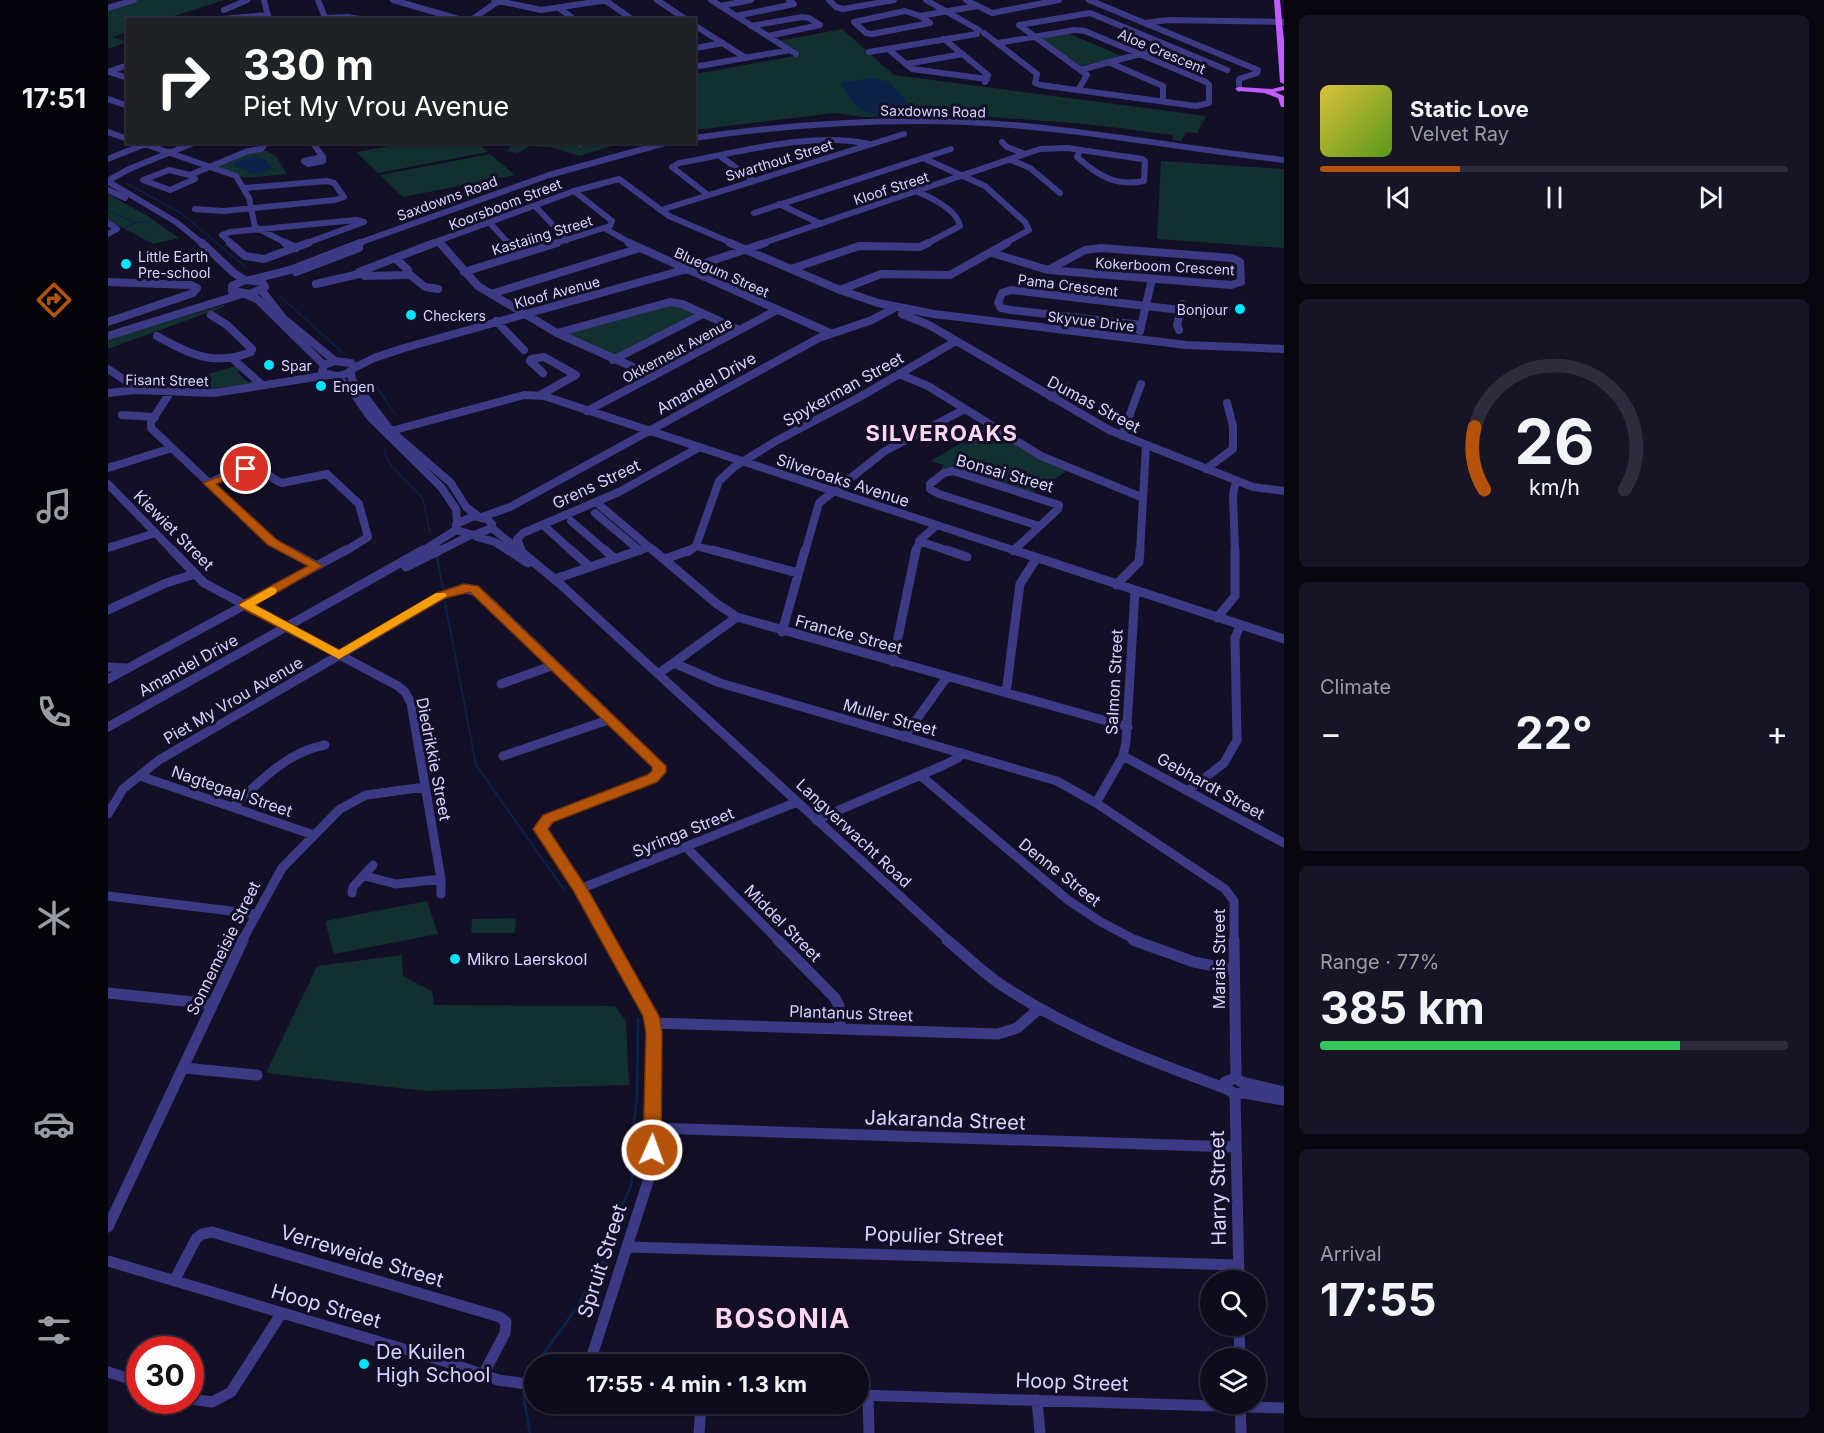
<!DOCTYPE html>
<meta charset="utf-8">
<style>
body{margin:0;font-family:Inter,sans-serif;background:#171425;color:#f1f3f6;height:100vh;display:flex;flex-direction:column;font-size:22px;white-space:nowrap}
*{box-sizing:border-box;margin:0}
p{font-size:20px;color:#9b9ba3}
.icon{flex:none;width:33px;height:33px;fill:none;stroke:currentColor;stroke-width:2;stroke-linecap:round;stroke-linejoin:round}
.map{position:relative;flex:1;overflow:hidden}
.side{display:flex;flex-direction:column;gap:15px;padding:15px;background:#08060f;width:540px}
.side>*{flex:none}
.top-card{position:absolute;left:18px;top:18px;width:570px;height:126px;border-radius:0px;box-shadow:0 2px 4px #0004,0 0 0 2px #2e2b3b;background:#202124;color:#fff;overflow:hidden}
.buttons{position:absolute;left:1092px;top:1270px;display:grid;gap:12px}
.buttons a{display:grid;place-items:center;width:66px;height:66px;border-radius:50%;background:#0e0b1c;box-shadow:0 2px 4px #0004,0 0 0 2px #2e2b3b;font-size:30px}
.speed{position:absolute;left:18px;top:1336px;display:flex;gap:12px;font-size:30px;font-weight:700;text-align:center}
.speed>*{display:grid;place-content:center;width:78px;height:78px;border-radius:50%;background:#0e0b1c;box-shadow:0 2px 4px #0004,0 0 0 2px #2e2b3b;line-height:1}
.speed .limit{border:9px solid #d22;background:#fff;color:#111}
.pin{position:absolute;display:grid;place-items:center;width:51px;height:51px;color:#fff;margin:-26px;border:3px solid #fff;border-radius:50%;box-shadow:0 2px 6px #0007}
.me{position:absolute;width:66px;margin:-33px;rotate:2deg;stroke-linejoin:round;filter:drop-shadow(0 0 4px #0008)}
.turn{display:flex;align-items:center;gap:21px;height:126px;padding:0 18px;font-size:27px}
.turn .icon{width:78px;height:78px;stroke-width:2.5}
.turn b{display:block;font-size:42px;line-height:51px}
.big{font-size:45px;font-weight:700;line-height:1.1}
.side .widget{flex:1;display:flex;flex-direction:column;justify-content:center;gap:9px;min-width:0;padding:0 21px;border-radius:9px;background:#171425}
.side .dial{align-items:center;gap:0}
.dial svg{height:156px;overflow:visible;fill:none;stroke:#2e2b3b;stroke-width:7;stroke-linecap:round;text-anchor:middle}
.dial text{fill:#f1f3f6;stroke:none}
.song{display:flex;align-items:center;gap:18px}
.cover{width:72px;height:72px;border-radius:9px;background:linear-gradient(135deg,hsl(50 70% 55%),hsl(90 70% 35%))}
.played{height:6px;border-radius:3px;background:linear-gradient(90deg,#b45309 30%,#2e2b3b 30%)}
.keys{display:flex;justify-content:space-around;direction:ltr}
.heat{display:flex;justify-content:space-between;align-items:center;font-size:33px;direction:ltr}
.charge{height:9px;border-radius:4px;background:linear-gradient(90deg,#34c759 77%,#2e2b3b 0)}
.trip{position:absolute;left:416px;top:1354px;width:345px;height:60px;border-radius:30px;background:#0e0b1c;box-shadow:0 2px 4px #0004,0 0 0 2px #2e2b3b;font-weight:700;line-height:60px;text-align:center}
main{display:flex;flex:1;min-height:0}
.dock{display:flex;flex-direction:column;width:108px;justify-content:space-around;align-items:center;background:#06040b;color:#9b9ba3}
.dock .icon{width:42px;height:42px}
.dock .on{color:#b45309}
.dock b{font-size:27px;color:#f1f3f6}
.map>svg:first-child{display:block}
.green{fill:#12302f}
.water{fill:#0c2248}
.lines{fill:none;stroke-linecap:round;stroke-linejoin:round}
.stream-far2{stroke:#0c2248;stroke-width:1.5}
.stream-far1{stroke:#0c2248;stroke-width:2}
.stream{stroke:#0c2248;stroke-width:3}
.minor-far3{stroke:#3d3a85;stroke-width:6}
.minor-far2{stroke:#3d3a85;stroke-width:8}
.minor-far1{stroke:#3d3a85;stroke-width:9}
.minor{stroke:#3d3a85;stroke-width:11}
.major{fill:#c25bff;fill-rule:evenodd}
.route{fill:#b45309;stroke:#753606;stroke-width:1.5}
.slow{fill:#f59e0b}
.poi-dot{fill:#00e5ff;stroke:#130f26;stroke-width:2}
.labels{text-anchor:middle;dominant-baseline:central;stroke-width:6;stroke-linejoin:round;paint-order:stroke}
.far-street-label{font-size:14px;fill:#d9d4ff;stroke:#130f26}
.far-poi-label{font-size:14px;fill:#d9d4ff;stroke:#130f26;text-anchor:start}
.street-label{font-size:16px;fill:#d9d4ff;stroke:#130f26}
.poi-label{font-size:16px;fill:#d9d4ff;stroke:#130f26;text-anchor:start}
.near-street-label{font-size:20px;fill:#d9d4ff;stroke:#130f26}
.near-poi-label{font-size:20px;fill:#d9d4ff;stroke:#130f26;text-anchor:start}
.district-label{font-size:22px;font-weight:bold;letter-spacing:1.5px;fill:#ffd6f0;stroke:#130f26}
.near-district-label{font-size:27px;font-weight:bold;letter-spacing:1.5px;fill:#ffd6f0;stroke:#130f26}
</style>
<main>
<nav class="dock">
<b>17:51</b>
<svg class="icon on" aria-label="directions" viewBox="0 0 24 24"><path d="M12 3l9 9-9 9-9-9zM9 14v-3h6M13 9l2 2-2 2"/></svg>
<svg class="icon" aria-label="music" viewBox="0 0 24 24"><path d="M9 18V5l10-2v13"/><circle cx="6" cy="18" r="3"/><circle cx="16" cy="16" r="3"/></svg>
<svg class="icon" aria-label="phone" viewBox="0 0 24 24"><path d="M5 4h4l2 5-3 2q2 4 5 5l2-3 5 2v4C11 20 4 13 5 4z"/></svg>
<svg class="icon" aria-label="climate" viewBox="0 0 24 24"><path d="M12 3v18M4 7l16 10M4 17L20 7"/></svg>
<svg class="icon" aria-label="car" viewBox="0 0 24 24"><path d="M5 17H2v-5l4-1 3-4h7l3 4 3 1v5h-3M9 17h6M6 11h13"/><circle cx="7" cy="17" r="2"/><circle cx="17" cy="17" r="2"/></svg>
<svg class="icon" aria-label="filters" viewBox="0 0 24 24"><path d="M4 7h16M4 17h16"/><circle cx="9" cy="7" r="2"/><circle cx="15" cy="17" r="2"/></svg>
</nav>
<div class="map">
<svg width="1176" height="1433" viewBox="0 0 1176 1433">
<rect width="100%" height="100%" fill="#130f26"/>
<path class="green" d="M30,0H116L57,19L20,20L19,32L5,37L19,42L0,49V10Z
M734,29L786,75L1098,116L1089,133L1078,132L1073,141L1064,140L1065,135L978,124L871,116L756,117L726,113L587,130V74L692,55L671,41Z
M957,32L1016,57L971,66L933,38Z
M369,143L380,152L270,173L248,152L298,143Z
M407,143H467L471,146L476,145L474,143H514L471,156L447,148L422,146L410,153L398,151Z
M158,151L168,156L179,174L137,178L111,169L109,166L142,152Z
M382,154L407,175L295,197L272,175Z
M1053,161L1176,169V248L1049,239Z
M0,194L38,215L71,238L45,244L0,220Z
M560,303L584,311L587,314L507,355L457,333Z
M116,305L118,306L0,349V339Z
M129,366L132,370L129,372L140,382L145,380V383L101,389L100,374Z
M881,427L937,461L959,471L923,494L836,470L833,469L836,465L822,461Z
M319,901L330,934L226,954L217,921Z
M408,918L407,933H363L364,919Z
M294,955L295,976L324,991L326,1005L507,1006L518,1021L521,1085L318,1091L158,1073L209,966Z"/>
<path class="water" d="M765,78L781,82L808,112C800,116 793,115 784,115C752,115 750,110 732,83Z
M146,156L157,159L165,169L146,174L126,166L129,161Z"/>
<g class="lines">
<path class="stream-far2" d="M18,183L73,213L139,268
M0,210L27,223L41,221
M19,228L17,227L26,224
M172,296L236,354
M265,382L288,415
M278,449L276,452L283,465L315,499L322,532"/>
<path class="stream-far1" d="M329,557L335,589
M337,602L368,765L457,891"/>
<path class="stream" d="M428,1364L468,1309L506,1243V1224L523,1186L526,1152L524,1139L529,1097L530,1019
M415,1394L422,1433"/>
<path class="minor-far3" d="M156,0L161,20
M210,0L218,20
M285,0L354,20
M386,0L433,10L500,0
M497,0L525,20
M549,0L579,20
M603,0L688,54
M721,0L728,7L735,9L786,0
M818,0L871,30
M858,0L884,13L951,0
M981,0L1150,70L1149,73L1131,79V89
M612,6L643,0
M0,8L26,0
M451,8L467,20
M116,10L139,0
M797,11L812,16L822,23L764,34L758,33L746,22Z
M628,16L686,4L681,0
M812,16L869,6
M217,18L239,17L258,20
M114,19L160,15
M363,20L392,0
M1037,23L1060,20L1176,22
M586,25L638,58
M643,26L694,17L701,18L712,25L660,36
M876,33L929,74L927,83L932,85L1088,106L1101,103V85L1098,82L977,31L966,30L890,43
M836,39L880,75L877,82
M588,48L615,43
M780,49L804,69L879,79
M761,52L869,34
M1000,62L1055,86V101
M798,64L855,54
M586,67L682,50
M972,70L1062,46
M0,72L20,65
M1,72L20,78
M970,90L979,75L911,25L982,13L1119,70
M0,99L20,106
M0,132L20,139
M586,138C677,125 767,118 859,122C965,127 1070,148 1176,160
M31,142L128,176L141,198L147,227L180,244
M204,142L215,157
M470,142L472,144
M894,142L899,147L917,154
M612,156L646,181
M215,157V161L200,164L196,161Z
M815,158L877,186L917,222L921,230L896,244
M0,159L37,144
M903,160L922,168L952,193
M61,170L82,175L87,179L62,190L35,180Z
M82,175L140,151L153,149L159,142
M1,180L21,169L88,142
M1,182L68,222L95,244
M0,190L17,198
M810,192C824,198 849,210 852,226L818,244
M600,195L564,167L571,163C629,153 703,131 761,144
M671,204L713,224
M427,206L459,240
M87,209L115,211L227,200L236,197L226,183L219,181L136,188
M553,210L796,134
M646,213L843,149
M0,223L9,229L0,234
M382,223L401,244
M498,229L524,244
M331,242L333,244
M124,244L114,235L122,232L248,220L256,222L196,244
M248,244L441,175L561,142
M322,244L466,191L511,179L561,216L626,244
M445,244L502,226L504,221L466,191
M652,244L932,149L959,148L1034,159L1037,161L1036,181C1008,187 989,175 969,157L972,150"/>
<path class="minor-far2" d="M94,243L126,273L137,280
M122,243L137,256L156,259L200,243
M177,243L188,248
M332,243L370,286L449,333L545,376
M400,243L411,255
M521,243L722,333
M622,243L732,290L770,303L826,314L1078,345L1176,349
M993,248L1124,258L1132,262L1133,282L1123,285L940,270L977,250Z
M884,253L940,270
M287,258L300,270L299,275L256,276L251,272L326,243
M683,269L751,246L812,247L820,243
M188,272L251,248
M356,272L449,243
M301,274L317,287L330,289
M137,280L154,282L157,287L142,294L124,291V286Z
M142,280L182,270L252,243
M0,282L83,285L89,288
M208,284L251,274
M732,290L773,274L842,275L899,243
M154,291L175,318L227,361
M383,294L532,248
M139,295L149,299L216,365
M794,314L821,325L1001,430L1145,487L1176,491
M388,321L416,350
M0,322L85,293L89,288
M1033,325L903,310L893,308L890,303L894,293L903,290L1072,310
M1071,330L1069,325L1074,304
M1032,331L1044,279
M449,333L562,302L574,304L631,330
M0,336L134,294
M49,336C82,354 105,367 143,352L144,349L119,325L103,315
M125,359L154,385
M505,360L595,314
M227,361L243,363L246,368C237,378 226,377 214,372L216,365Z
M246,368L266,358L296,348L579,269L657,243
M0,369L29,388
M243,372L244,380L283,431L343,483L358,507L370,516
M791,374L820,386L933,456L1033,497
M226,376L242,388L262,417L333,487L348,509L349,522
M63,391L43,422V428L161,540L183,552
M0,393L27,390L106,393L220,375
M432,395L468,375L436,357L423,359L422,361L435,373
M943,397L958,387
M479,411L669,310
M14,415L47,417
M283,431L416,395L436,396L911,552
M1014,436L1033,384
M0,468L64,448
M1098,469L1125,449V426L1119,403
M101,483C116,477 136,463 153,470C160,473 165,480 174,483L219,474L251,504L260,537L236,552
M0,484L66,552
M489,503L547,552
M487,513L532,551
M366,516L379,519L384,524V528L366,535L348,530V524Z
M374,517L402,507L711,338L764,320L788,307
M463,521L499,552
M435,525L465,552
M384,528L413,552
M369,537L387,542L403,552
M811,541L844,552
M588,546L610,552
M0,548L47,533
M414,551L409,539L415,533L511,492L590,448
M905,551L950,509L951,505L845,471L836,473L822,484V489L831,494L931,526
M313,552L348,530
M329,552L361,536
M527,552L542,547
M580,552L588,546L611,481L626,467L668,441L750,398L848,341
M697,552L711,503L777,451L857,409
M807,552L813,539L828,526
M1032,552L1038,446
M1127,552L1125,495L1128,481"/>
<path class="minor-far1" d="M64,550L96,583L290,686L297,692L303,703L333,879V894
M180,550L209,566
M400,550L420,563
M411,550L451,583L841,941
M463,550L482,567
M497,550L507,559
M545,550L609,604L629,617L1020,727
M605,550L690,573
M839,550L859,557
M906,550L1176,639
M557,559L582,550
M298,567L332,550
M447,579L532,550
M1008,585L1031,562L1032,550
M0,610L58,583L87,574
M1109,618L1127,596V550
M674,632L697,550
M785,662L808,550
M566,663L612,683L949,781L988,803L1117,889L1126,901V941
M0,667L18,668
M550,674L629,617
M0,679L238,550
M393,684L446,665
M898,693L912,584L928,559
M0,727L315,550
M796,737L839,677
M395,756L503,719
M1015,756L1176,843
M32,776L206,835
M813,776L960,900L993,922L1029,941
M1081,790L1116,763L1129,740L1127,638L1132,626
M988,803L1015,756L1018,742L1027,591
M125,807C152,781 179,752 217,745
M0,814L15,789L51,760L333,596C353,587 364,586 381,601L547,761L552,769L544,779L440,819L432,829L478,900L501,941
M708,820L836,765L850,758L854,753
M578,847L671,941
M257,876L288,884L333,879
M472,889L689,802
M244,893L245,887L265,865
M0,896L147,914
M134,941L174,868L232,809L258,795L317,787"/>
<path class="minor" d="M670,940L727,998L731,1006L732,1029
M839,940C856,954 873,971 892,984C962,1031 1040,1060 1119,1089
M1025,940L1086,962L1126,970
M1126,940L1128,1078
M0,993L104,1004
M546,1023L890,1034L909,1028L931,1009
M76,1068L149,1075
M1128,1078L1139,1086L1136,1093L1127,1094L1119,1089L1117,1082Z
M1138,1083L1176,1092
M1136,1093L1176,1100
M1127,1094L1131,1281
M545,1128L1128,1147
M0,1227L135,940
M520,1247L1131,1265
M0,1261L339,1362L390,1380L426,1385
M66,1281L88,1239L94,1234L104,1232L392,1317L398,1322L397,1333L375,1375
M1131,1326L1132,1359
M481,1365L543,1172L546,1023L500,940
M0,1372L32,1382
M750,1395L1176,1408
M760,1395L761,1433
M82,1399L104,1402L123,1392L173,1314
M929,1400L932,1433
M1132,1404L1133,1433
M591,1433L593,1404"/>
<path class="major" d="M1166,0H1172L1176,41V84L1172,82Z
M1176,86V90L1167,92L1176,96V107H1173L1170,98L1156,93L1131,91L1127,89L1131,87L1164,89Z"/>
</g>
<path class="route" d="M138,466L142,467V472L108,484L169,540L215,566L147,605L231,650L329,593L356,584L370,586L558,766V772L549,782L445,822L440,829L480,890L551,1016L554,1032L553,1150L550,1155L544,1156L538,1155L535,1150L538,1032L535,1016L465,890L425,829L435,815L539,775L544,771V767L362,592L337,598L231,659L133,608L131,605L133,602L200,566L160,545L95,483Z"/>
<path class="slow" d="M163,587L167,588L169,591L167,594L147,605L231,650L328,593H337L339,596L231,659L131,605Z"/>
<g class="poi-dot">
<circle cx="18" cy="264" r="6"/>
<circle cx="1132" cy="309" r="6"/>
<circle cx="303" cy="315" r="6"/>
<circle cx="161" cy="365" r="6"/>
<circle cx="213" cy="386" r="6"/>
<circle cx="347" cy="959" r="6"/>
<circle cx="256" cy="1364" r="6"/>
</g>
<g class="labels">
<g class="far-street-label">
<text transform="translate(1054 51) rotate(23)">Aloe Crescent</text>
<text transform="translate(825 111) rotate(1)">Saxdowns Road</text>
<text transform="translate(671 160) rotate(-17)">Swarthout Street</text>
<text transform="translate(783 188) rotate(-18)">Kloof Street</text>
<text transform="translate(339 198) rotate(-20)">Saxdowns Road</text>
<text transform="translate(397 204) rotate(-21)">Koorsboom Street</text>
<text transform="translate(434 235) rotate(-17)">Kastaiing Street</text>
<text transform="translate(1057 266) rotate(3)">Kokerboom Crescent</text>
<text transform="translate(614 272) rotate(24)">Bluegum Street</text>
<text transform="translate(960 285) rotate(7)">Pama Crescent</text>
<text transform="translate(449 292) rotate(-15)">Kloof Avenue</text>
<text transform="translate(983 321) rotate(7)">Skyvue Drive</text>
<text transform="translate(569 350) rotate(-28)">Okkerneut Avenue</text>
<text transform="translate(59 380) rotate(1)">Fisant Street</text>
</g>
<g class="far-poi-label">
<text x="30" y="256">Little Earth<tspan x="30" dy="16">Pre-school</tspan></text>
<text x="1120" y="309" text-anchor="end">Bonjour</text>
<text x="315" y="315">Checkers</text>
<text x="173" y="365">Spar</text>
<text x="225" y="386">Engen</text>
</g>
<g class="street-label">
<text transform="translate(598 383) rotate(-29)">Amandel Drive</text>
<text transform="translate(735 389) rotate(-29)">Spykerman Street</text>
<text transform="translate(986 404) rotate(28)">Dumas Street</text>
<text transform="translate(897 473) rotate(16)">Bonsai Street</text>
<text transform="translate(735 480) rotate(18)">Silveroaks Avenue</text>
<text transform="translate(488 484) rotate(-25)">Grens Street</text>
<text transform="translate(66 530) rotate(45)">Kiewiet Street</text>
<text transform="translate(741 634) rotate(15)">Francke Street</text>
<text transform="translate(80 665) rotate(-29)">Amandel Drive</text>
<text transform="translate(1006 682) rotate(-87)">Salmon Street</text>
<text transform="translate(125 700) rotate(-30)">Piet My Vrou Avenue</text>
<text transform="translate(782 717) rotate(16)">Muller Street</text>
<text transform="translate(326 759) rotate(79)">Diedrikkie Street</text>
<text transform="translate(1103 786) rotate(29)">Gebhardt Street</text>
<text transform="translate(124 791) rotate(19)">Nagtegaal Street</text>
<text transform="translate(575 832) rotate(-22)">Syringa Street</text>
<text transform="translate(746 833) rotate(43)">Langverwacht Road</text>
<text transform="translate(952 872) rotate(38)">Denne Street</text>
<text transform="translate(675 923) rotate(45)">Middel Street</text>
<text transform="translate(115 948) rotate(-64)">Sonnemeisie Street</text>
<text transform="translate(1111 959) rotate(-90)">Marais Street</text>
<text transform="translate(743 1013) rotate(2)">Plantanus Street</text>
</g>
<g class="poi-label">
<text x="359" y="959">Mikro Laerskool</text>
</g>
<g class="near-street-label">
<text transform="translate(837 1120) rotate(2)">Jakaranda Street</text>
<text transform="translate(1110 1188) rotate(-91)">Harry Street</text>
<text transform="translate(826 1236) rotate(2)">Populier Street</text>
<text transform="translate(254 1256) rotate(17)">Verreweide Street</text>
<text transform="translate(494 1261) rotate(-72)">Spruit Street</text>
<text transform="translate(218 1306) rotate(16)">Hoop Street</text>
<text transform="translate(964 1382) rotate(2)">Hoop Street</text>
</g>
<g class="near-poi-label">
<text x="268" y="1352">De Kuilen<tspan x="268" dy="23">High School</tspan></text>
</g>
<g class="district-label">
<text x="834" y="433">SILVEROAKS</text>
</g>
<g class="near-district-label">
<text x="675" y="1318">BOSONIA</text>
</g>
</g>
</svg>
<div class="buttons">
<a><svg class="icon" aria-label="search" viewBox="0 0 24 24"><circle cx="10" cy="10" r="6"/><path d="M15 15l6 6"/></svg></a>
<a><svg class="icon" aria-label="layers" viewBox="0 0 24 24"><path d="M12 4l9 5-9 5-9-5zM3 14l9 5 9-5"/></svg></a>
</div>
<div class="speed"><div class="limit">30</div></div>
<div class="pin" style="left:138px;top:469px;background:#d93025"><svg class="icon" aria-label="arrive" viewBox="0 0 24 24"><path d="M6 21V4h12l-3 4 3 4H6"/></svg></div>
<svg class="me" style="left:544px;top:1150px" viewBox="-20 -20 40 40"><circle r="17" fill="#b45309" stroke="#fff" stroke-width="3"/><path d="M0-11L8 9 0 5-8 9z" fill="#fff"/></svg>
<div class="trip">17:55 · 4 min · 1.3 km</div>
<div class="top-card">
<div class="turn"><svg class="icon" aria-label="right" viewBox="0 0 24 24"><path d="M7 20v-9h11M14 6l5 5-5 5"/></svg><div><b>330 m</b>Piet My Vrou Avenue</div></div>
</div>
</div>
<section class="side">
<div class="widget">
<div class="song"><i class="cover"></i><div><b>Static Love</b><p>Velvet Ray</p></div></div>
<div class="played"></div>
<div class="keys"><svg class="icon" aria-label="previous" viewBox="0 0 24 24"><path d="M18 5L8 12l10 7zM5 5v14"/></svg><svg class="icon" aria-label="pause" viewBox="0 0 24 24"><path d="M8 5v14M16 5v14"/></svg><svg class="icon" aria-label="next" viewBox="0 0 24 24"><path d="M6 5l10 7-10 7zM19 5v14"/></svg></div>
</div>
<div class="widget dial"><svg viewBox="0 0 100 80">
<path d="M14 69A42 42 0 1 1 86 69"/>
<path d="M14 69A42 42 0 0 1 9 37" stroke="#b45309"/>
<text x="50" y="56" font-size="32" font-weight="700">26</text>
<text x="50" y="72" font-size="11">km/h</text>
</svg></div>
<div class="widget"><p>Climate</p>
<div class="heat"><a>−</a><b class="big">22°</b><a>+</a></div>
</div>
<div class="widget"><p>Range · 77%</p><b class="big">385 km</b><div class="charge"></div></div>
<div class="widget"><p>Arrival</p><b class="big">17:55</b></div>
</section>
</main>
